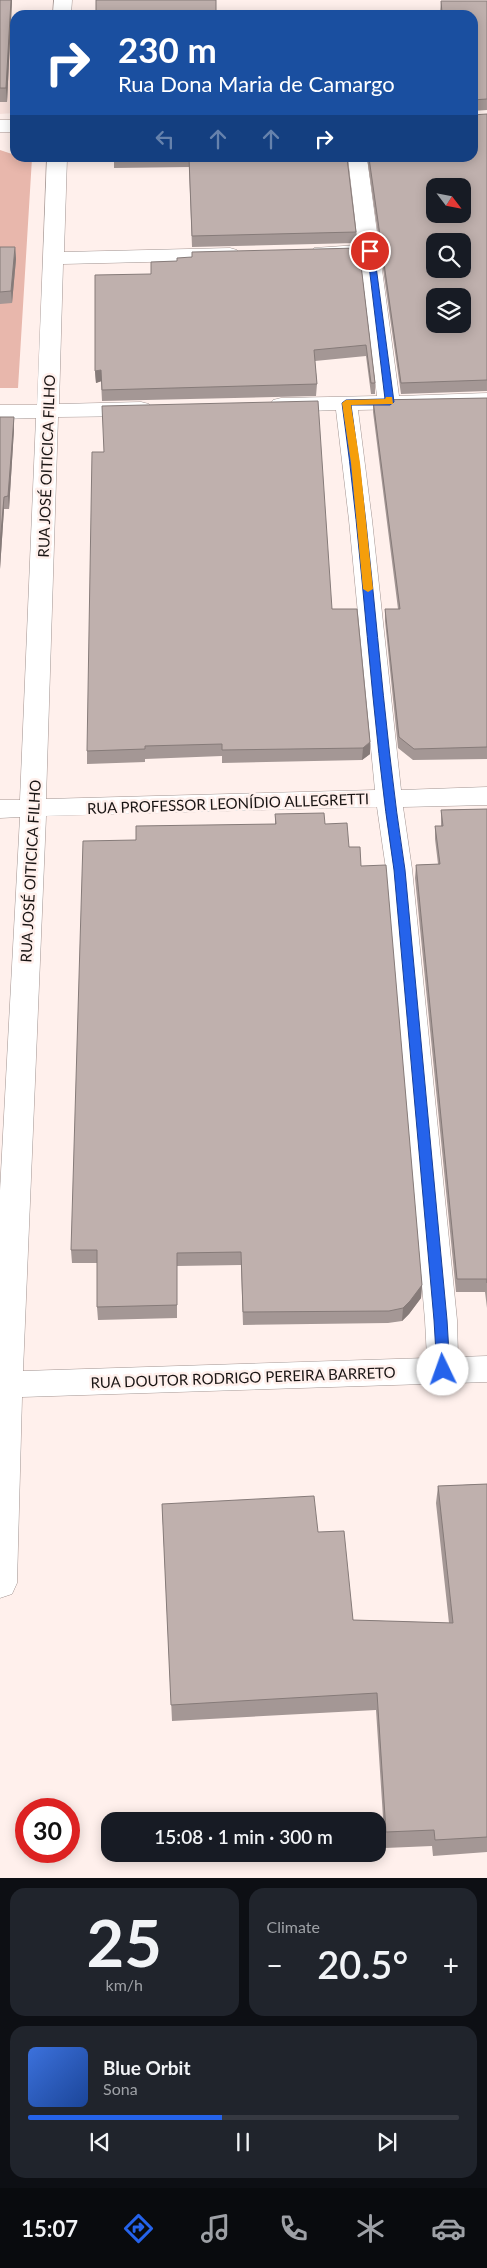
<!DOCTYPE html>
<meta charset="utf-8">
<style>
body{margin:0;font-family:Lato,sans-serif;background:#20242c;color:#f1f3f6;height:100vh;display:flex;flex-direction:column;font-size:19px;white-space:nowrap}
*{box-sizing:border-box;margin:0}
p{font-size:16px;color:#9ea1a6}
.icon{flex:none;width:28px;height:28px;fill:none;stroke:currentColor;stroke-width:2;stroke-linecap:round;stroke-linejoin:round}
.map{position:relative;height:1878px;overflow:hidden}
.sheet{display:flex;flex-direction:column;gap:10px;padding:10px;background:#0d0f14;flex:1}
.sheet>*{flex:none}
.hud{position:absolute;left:10px;top:10px;width:468px;height:152px;border-radius:15px;box-shadow:0 2px 12px #0003;background:#1a4fa0;color:#fff;overflow:hidden}
.needle{width:32px;rotate:122deg}
.fabs{position:absolute;left:426px;top:178px;display:grid;gap:10px}
.fabs a{display:grid;place-items:center;width:45px;height:45px;border-radius:10px;background:#171b24;box-shadow:0 2px 12px #0003;font-size:25px}
.speed{position:absolute;left:15px;top:1798px;display:flex;gap:10px;font-size:25px;font-weight:700;text-align:center}
.speed>*{display:grid;place-content:center;width:65px;height:65px;border-radius:50%;background:#171b24;box-shadow:0 2px 12px #0003;line-height:1}
.speed .limit{border:8px solid #d22;background:#fff;color:#111}
.pin{position:absolute;display:grid;place-items:center;width:42px;height:42px;color:#fff;margin:-21px;border:2px solid #fff;border-radius:50%;box-shadow:0 1px 5px #0007}
.me{position:absolute;width:55px;margin:-28px;rotate:357deg;stroke-linejoin:round;filter:drop-shadow(0 0 4px #0008)}
.turn{display:flex;align-items:center;gap:18px;height:105px;padding:0 25px;font-size:22px}
.turn .icon{width:65px;height:65px;stroke-width:2.5}
.turn b{display:block;font-size:35px;line-height:42px}
.lanes{display:flex;align-items:center;height:48px;padding:0 25px;background:#0003;justify-content:center;gap:25px;direction:ltr}
.lanes .off{opacity:.35}
.big{font-size:38px;font-weight:600;line-height:1.1}
.sheet .tile{flex:1;display:flex;flex-direction:column;justify-content:center;gap:8px;min-width:0;padding:0 18px;border-radius:15px;background:#20242c}
.sheet .dial{align-items:center;gap:0}
.dial b{font-size:65px;line-height:1}
.song{display:flex;align-items:center;gap:15px}
.cover{width:60px;height:60px;border-radius:8px;background:linear-gradient(135deg,hsl(220 70% 55%),hsl(220 70% 35%))}
.played{height:5px;border-radius:2px;background:linear-gradient(90deg,#2563eb 45%,#363941 45%)}
.keys{display:flex;justify-content:space-around;direction:ltr}
.heat{display:flex;justify-content:space-between;align-items:center;font-size:28px;direction:ltr}
.sheet .tiles{flex:1;display:grid;gap:10px;grid-template-columns:1fr 1fr}
.tile:last-child{grid-column:span 2}
.trip{position:absolute;left:101px;top:1812px;width:285px;height:50px;border-radius:15px;background:#171b24;box-shadow:0 2px 12px #0003;font-weight:600;line-height:50px;text-align:center}
.dock{display:flex;height:80px;justify-content:space-around;align-items:center;background:#090b0e;color:#9ea1a6}
.dock .icon{width:35px;height:35px}
.dock .on{color:#2563eb}
.dock b{font-size:22px;color:#f1f3f6}
.map>svg:first-child{display:block}
.built{fill:#f8e1dc}
.green{fill:#e8b7ac}
.lines{fill:none;stroke-linecap:round;stroke-linejoin:round}
.minor-casing{stroke:#a29491;stroke-width:1}
.minor{fill:#fff;fill-rule:evenodd}
.wall{fill:#a49795}
.shaded-wall{fill:#867b79}
.building{fill:#bfb0ad;stroke:#867b79;fill-rule:evenodd}
.route{fill:#2563eb;stroke:#184099}
.slow{fill:#f59e0b}
.labels{text-anchor:middle;dominant-baseline:central;stroke-width:5;stroke-linejoin:round;paint-order:stroke}
.street-label{font-size:15px;fill:#1a1514;stroke:#fff0ec}
</style>
<div class="map">
<svg width="487" height="1878" viewBox="0 0 487 1878">
<rect width="100%" height="100%" fill="#fff0ec"/>
<path class="built" d="M15,24V113L0,114V25Z"/>
<path class="green" d="M0,150L15,155V158H32L18,388H0Z"/>
<g class="lines">
<g class="minor-casing">
<path id="minor" d="M54,0H72L71,15H53Z
M0,120H15V132H0Z
M47,158H67L64,252L230,248L237,250L240,254L237,258L230,260L63,264L59,404L141,402L149,404L152,409L149,414L141,416L58,417L46,799L375,790L349,520L336,410L281,412L273,410L270,405L273,400L281,398L377,396L360,257L321,258L314,256L311,252L314,248L358,245L348,158H367L399,396L487,393V407L358,410L372,520L401,790L487,787V805L403,807L412,869L457,1320L458,1357L487,1356V1382L22,1397L17,1583L12,1594L0,1598V1191L20,817L0,818V800H20L36,418L0,419V405H37ZM377,807L386,869L425,1320L427,1358L23,1371L46,816Z"/>
</g>
<use href="#minor" class="minor"/>
</g>
<path class="wall" d="M0,0H12L7,102H0Z
M441,1H487V110L472,111V15L440,13Z
M487,114V391L401,394L367,158H472Z
M114,158H347L356,232V243L192,247L189,167L114,168Z
M0,247H15L16,259L12,303L0,304Z
M359,248L375,383V394H371L366,356L315,361L317,384L316,396L102,401L101,381L96,383L95,371L151,274L177,261L192,257Z
M487,398V759L413,760L398,748L385,621V609H398L373,412V400Z
M0,417H14V429L9,509H4L0,569Z
M332,609L370,754L362,760L222,763V756L145,759V762L87,764V751Z
M487,809V1308L485,1292H456L415,878L416,865L438,864L435,839V826H441V810Z
M275,814L325,824L349,847L361,866L422,1285L421,1298L409,1314L402,1321L388,1323L243,1325L241,1265L177,1266V1318L98,1320L97,1307V1263H72L71,1250L136,840L275,824Z
M487,1484V1852L433,1856L432,1846L385,1848L376,1710L172,1721L162,1504L318,1532L353,1620L449,1623L436,1503L438,1486Z"/>
<path class="shaded-wall" d="M11,0H12L7,102L6,88Z
M15,247L16,259L12,303L11,291Z
M101,370L102,381L96,383L95,371Z
M14,417V429L9,509L8,496Z
M4,497V509L0,569V544Z
M370,742V754L362,760L363,748Z
M422,1285L421,1298L409,1314L402,1321L403,1308Z"/>
<path class="building" d="M0,0H11L6,88H0Z
M96,0H216V15H96Z
M441,1H487V99L472,100V15H435L437,13H442Z
M487,114V380L401,383L369,158H472V115ZM435,186H462V214H435ZM435,241H462V269H435ZM435,296H462V324H435Z
M189,158H347L356,232L192,236Z
M0,247H15L11,291L0,292Z
M359,248L375,383H371L366,345L314,350L317,384L102,390L101,370L95,371V275L151,274V262L177,261V258L192,257V252Z
M487,398V747L414,749L399,737L385,609H400L373,400Z
M318,401L332,609H357L370,742L363,748L222,750V744L145,746V749L87,751L92,452H104L102,406Z
M0,417H14L8,496L4,497L0,544Z
M487,809V1283V1279H457L416,865L440,864L435,826H443L441,810Z
M324,813L325,824L347,823L349,847H360L361,866L386,865L422,1285L410,1301L403,1308L389,1311L243,1312L241,1252L177,1253V1305L97,1307V1250H71L83,841L136,840V826L276,824L275,814Z
M487,1484V1837L435,1840L434,1830L386,1832L377,1693L171,1705L162,1504L314,1496L318,1532L344,1531L353,1620L453,1623L438,1486Z"/>
<path class="route" d="M367,249L374,251L394,402L390,405H351C374,559 381,716 405,870L447,1320L450,1370L448,1374H439L437,1370L434,1320L394,870C370,715 364,558 342,403L346,400L385,399Z"/>
<path class="slow" d="M386,397H392L393,404L351,405L360,463L373,589L368,592L363,589L351,463L342,403L346,400L385,399Z"/>
<g class="labels">
<g class="street-label">
<text transform="translate(46 466) rotate(-88)">RUA JOSÉ OITICICA FILHO</text>
<text transform="translate(228 803) rotate(-2)">RUA PROFESSOR LEONÍDIO ALLEGRETTI</text>
<text transform="translate(30 871) rotate(-87)">RUA JOSÉ OITICICA FILHO</text>
<text transform="translate(243 1377) rotate(-2)">RUA DOUTOR RODRIGO PEREIRA BARRETO</text>
</g>
</g>
</svg>
<div class="fabs">
<a><svg class="needle" viewBox="-14 -14 28 28"><path d="M0-13l5 13h-10z" fill="#e53935"/><path d="M0 13l5-13h-10z" fill="#9ea1a6"/></svg></a>
<a><svg class="icon" aria-label="search" viewBox="0 0 24 24"><circle cx="10" cy="10" r="6"/><path d="M15 15l6 6"/></svg></a>
<a><svg class="icon" aria-label="layers" viewBox="0 0 24 24"><path d="M12 4l9 5-9 5-9-5zM3 14l9 5 9-5"/></svg></a>
</div>
<div class="speed"><div class="limit">30</div></div>
<div class="pin" style="left:370px;top:251px;background:#d93025"><svg class="icon" aria-label="arrive" viewBox="0 0 24 24"><path d="M6 21V4h12l-3 4 3 4H6"/></svg></div>
<svg class="me" style="left:443px;top:1370px" viewBox="-20 -20 40 40"><circle r="19" fill="#fff"/><path d="M0-13L10 11 0 6-10 11z" fill="#2563eb"/></svg>
<div class="trip">15:08 · 1 min · 300 m</div>
<div class="hud">
<div class="turn"><svg class="icon" aria-label="right" viewBox="0 0 24 24"><path d="M7 20v-9h11M14 6l5 5-5 5"/></svg><div><b>230 m</b>Rua Dona Maria de Camargo</div></div>
<div class="lanes"><svg class="icon off" aria-label="left" viewBox="0 0 24 24"><path d="M17 20v-9H6M10 6l-5 5 5 5"/></svg><svg class="icon off" aria-label="ahead" viewBox="0 0 24 24"><path d="M12 20V5M6 11l6-6 6 6"/></svg><svg class="icon off" aria-label="ahead" viewBox="0 0 24 24"><path d="M12 20V5M6 11l6-6 6 6"/></svg><svg class="icon" aria-label="right" viewBox="0 0 24 24"><path d="M7 20v-9h11M14 6l5 5-5 5"/></svg></div>
</div>
</div>
<section class="sheet">
<div class="tiles">
<div class="tile dial"><b>25</b><p>km/h</p></div>
<div class="tile"><p>Climate</p>
<div class="heat"><a>−</a><b class="big">20.5°</b><a>+</a></div>
</div>
<div class="tile">
<div class="song"><i class="cover"></i><div><b>Blue Orbit</b><p>Sona</p></div></div>
<div class="played"></div>
<div class="keys"><svg class="icon" aria-label="previous" viewBox="0 0 24 24"><path d="M18 5L8 12l10 7zM5 5v14"/></svg><svg class="icon" aria-label="pause" viewBox="0 0 24 24"><path d="M8 5v14M16 5v14"/></svg><svg class="icon" aria-label="next" viewBox="0 0 24 24"><path d="M6 5l10 7-10 7zM19 5v14"/></svg></div>
</div>
</div>
</section>
<nav class="dock">
<b>15:07</b>
<svg class="icon on" aria-label="directions" viewBox="0 0 24 24"><path d="M12 3l9 9-9 9-9-9zM9 14v-3h6M13 9l2 2-2 2"/></svg>
<svg class="icon" aria-label="music" viewBox="0 0 24 24"><path d="M9 18V5l10-2v13"/><circle cx="6" cy="18" r="3"/><circle cx="16" cy="16" r="3"/></svg>
<svg class="icon" aria-label="phone" viewBox="0 0 24 24"><path d="M5 4h4l2 5-3 2q2 4 5 5l2-3 5 2v4C11 20 4 13 5 4z"/></svg>
<svg class="icon" aria-label="climate" viewBox="0 0 24 24"><path d="M12 3v18M4 7l16 10M4 17L20 7"/></svg>
<svg class="icon" aria-label="car" viewBox="0 0 24 24"><path d="M5 17H2v-5l4-1 3-4h7l3 4 3 1v5h-3M9 17h6M6 11h13"/><circle cx="7" cy="17" r="2"/><circle cx="17" cy="17" r="2"/></svg>
</nav>
